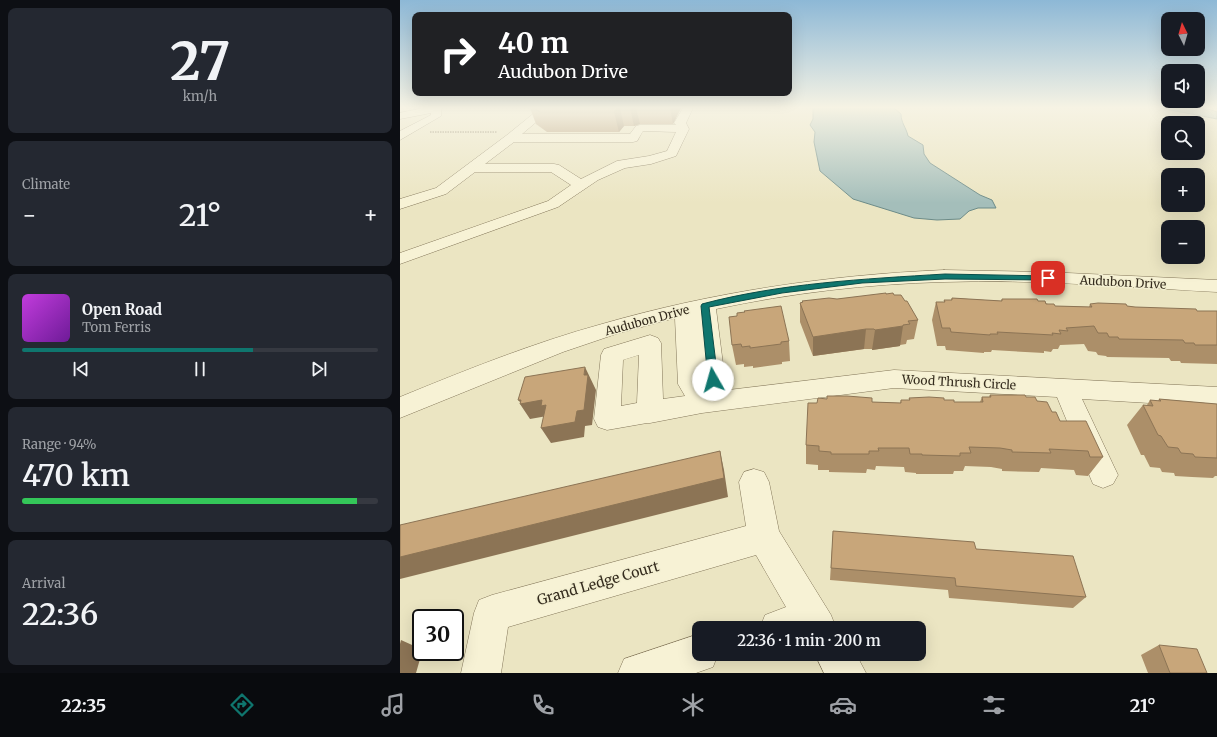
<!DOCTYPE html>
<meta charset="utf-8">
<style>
body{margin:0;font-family:Merriweather,serif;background:#242831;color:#f1f3f6;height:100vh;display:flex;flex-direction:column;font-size:15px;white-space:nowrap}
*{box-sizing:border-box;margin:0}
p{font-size:13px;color:#9ea1a6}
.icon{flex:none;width:22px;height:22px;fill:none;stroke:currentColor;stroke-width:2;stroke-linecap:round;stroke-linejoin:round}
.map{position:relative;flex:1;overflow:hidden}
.panel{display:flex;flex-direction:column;gap:8px;padding:8px;background:#0d0f14;width:400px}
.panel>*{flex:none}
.hud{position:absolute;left:12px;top:12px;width:380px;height:84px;border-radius:8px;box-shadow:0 4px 16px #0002;background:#202124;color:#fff;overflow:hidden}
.needle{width:26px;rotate:355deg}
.controls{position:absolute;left:761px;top:12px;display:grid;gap:8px}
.controls a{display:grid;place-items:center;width:44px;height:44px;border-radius:8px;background:#171b24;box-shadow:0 4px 16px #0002;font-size:20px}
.speed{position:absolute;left:12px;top:609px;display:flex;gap:8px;font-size:20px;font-weight:700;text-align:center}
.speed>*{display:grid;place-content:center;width:52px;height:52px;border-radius:50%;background:#171b24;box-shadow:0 4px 16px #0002;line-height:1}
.speed .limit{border:2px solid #111;border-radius:6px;background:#fff;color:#111}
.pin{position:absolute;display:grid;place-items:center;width:34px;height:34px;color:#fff;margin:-17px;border-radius:8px;box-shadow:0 2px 6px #0006}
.me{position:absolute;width:44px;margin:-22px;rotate:353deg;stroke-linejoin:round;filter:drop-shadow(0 0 3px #0008)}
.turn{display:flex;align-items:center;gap:14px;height:84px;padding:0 20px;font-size:18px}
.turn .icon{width:52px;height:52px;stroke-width:2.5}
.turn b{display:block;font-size:28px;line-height:34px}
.big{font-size:30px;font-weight:600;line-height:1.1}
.panel .widget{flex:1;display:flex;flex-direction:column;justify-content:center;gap:6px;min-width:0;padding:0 14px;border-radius:8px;background:#242831}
.panel .dial{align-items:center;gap:0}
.dial b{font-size:52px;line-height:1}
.song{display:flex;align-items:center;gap:12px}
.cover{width:48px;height:48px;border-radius:6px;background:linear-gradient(135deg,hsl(290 70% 55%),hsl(280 70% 35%))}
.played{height:4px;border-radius:2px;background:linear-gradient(90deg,#0f766e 65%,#363941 65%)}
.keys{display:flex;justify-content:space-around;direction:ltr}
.heat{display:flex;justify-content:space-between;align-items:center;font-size:22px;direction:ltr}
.charge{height:6px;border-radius:3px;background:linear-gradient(90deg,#34c759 94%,#363941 0)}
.trip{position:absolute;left:292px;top:621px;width:234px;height:40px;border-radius:8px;background:#171b24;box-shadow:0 4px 16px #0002;font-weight:600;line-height:40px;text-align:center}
.menu{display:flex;height:64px;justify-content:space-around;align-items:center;background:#090b0e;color:#9ea1a6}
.menu .icon{width:28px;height:28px}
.menu .selected{color:#0f766e}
.menu b{font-size:18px;color:#f1f3f6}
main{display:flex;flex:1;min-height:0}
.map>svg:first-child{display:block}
.water{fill:#a4beba;stroke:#6c8b88}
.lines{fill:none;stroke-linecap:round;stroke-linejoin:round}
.minor-casing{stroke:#84775a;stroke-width:1}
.path{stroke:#84775a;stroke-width:1.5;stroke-dasharray:1.5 1;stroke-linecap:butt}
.minor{fill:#f7f2d5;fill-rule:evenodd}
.wall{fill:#ac8f69}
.shaded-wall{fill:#8c7455}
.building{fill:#c8a67a;stroke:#8c7455}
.route{fill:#0f766e;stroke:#0a4d48}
.labels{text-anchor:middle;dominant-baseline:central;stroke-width:3;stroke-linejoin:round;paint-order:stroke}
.street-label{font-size:12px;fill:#352c1e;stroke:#f3efd1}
.near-street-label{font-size:14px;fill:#352c1e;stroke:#f3efd1}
</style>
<main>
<section class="panel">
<div class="widget dial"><b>27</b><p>km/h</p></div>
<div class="widget"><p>Climate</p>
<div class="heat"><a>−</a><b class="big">21°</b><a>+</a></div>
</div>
<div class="widget">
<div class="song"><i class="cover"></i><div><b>Open Road</b><p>Tom Ferris</p></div></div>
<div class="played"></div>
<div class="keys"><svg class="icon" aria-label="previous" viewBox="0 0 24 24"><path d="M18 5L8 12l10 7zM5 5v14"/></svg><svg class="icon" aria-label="pause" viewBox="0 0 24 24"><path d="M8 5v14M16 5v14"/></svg><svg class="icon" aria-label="next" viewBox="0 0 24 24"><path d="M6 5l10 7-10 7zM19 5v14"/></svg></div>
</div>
<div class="widget"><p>Range · 94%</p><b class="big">470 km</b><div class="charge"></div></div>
<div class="widget"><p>Arrival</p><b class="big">22:36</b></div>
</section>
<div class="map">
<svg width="817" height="673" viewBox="0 0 817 673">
<rect width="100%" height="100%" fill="#ebe5c2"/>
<path class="water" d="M413,108H494L501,114C501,123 506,127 508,136L523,145L524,154L530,163L580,195L592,200L596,208H578L569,211L560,219L537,220L514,218L453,199L420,171L414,142L415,132L410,125L413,119Z
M761,108H805L817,112V119Z"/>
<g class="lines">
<g class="minor-casing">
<path id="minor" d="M23,108H41V116L0,140V131L31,115V113L0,119V113Z
M156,108L147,113L122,134H230L236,126L240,125H276L274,123L283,108H293L286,123L289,129L276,156L251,164L225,168L198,180L158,207L0,264V253L148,201L171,185L151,172H75L46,194L0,209V199L36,188L107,135L139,109ZM243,131L276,132L267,151L249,156L217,161L181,179L159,165L154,164H85L114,142H233L237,141Z
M544,270L646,272L817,280V292C726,287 635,279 544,282C467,284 391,293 316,309L325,380L320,391L494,370L817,387V407L682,399L718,475L713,484L703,488L693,484L657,397L494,388L302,413L250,423H247L207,430L198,427L194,419L201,355L204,349L250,335L258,338L261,343L263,399L285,396L278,384L275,318L216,334L163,352L0,418V397C66,370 133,343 202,324C313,292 428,275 544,270ZM239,355L237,403L221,406L223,360Z
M354,469L364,472L369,482L379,531L431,615L436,628H360L365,615L386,607L356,555L108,627L101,673H61L74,613L79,600L92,595L346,526L339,482L344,472Z
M299,634V654H318L313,667L296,673H218L224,659Z
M415,654H456L466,673H424Z"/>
</g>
<path class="path" d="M30,132H97"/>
<use href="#minor" class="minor"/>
</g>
<path class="wall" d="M130,108H281L273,124H240L234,126H224L219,132H147L136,124Z
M486,294L494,295L505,301L518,320L514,339L507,340L506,344L500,345V346L472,350V349H464L413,356L400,322V303Z
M552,298L601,301L602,299L638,301L655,306L689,307L690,304L797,311H817V364L781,363L780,361H771L769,358L707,357L706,356L698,355L696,352L688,351L684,344L660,345L658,349H653L651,352L644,351V353L592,350L591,352H584V353L546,350L545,346H537L532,320L536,302H544V300H551Z
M337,316L389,341L390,361L382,362V364L353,368V366L344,367V364L336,365L332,345Z
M590,395L626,397L637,401L652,412L660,421L703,457L688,476L676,475L674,470L641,468L639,472L602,471V469L591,467L565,466L563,471H554L553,474H516V473L505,472L504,467L476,466L475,470L467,469L466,473L429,472V470H418V465L406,464V445L472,402L500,403L501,400H509V398L544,400L554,402H580L582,397H589Z
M759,399L817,404V476H815L813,478L792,477L775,476L774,473L762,472L760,468L750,467L744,455H741L727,425L743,405H747L750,400L758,401Z
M433,531L576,549L686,597L673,608L549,598L548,590L430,580Z
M759,645L807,673H748L741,655Z"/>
<path class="shaded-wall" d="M217,108H220L224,126L219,132L214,112Z
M230,108H236L240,124L234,126Z
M270,108H281L273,124Z
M503,326L500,346L472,350L475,330Z
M466,329L464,349L413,356V337Z
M185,367L196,390L192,425L185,426L184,437L151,443L141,428L184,375Z
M118,400H142L146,405L147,416L130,419L120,404L121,403Z
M320,451L324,470L328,497L0,579V557Z
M1,640L21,649V652H22L16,673H0V644Z"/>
<path class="building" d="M134,108H217L214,112H140Z
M486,293V294L493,293L494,295H501L505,301H507L518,320L508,321L510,324L503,325V326L475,330L474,329H466L413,337L400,303L403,302L402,301L429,298L437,299Z
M552,298L602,301V299H637L638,301H645L646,304H654L655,306L692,307L690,304L698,303L726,304L727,306L735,307L796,309L797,311H817V345H795L794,343H785L783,340L719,339L718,337H709L707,333H698L694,326L666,328L668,331L659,330L661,334L652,333L653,335L597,332L598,334H590V335L551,332L550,328H542L536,302H545L544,300H552Z
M381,306L389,341L381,342V344L350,348V346L342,347L341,344L332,345L329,317L337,316V313L345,312L344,311Z
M185,367L184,375H188L184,410L177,411L175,422L141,428L146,405L141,406L142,400L120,404L121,400H118L125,377Z
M590,395H625L626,397H635L637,401L647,402L652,412H656L660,421H686L703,457H690L688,451L649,449L651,453L612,452V450L600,448L569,447L571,453H560V456L522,455V454H510L509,448H478L479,451H469V454H431V452L419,451V446L406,445L408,403H417L418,398L427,399V396H447L472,398V402L501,403V400H510L509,398L529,397L544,398V400H554V402H583L582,397H591Z
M759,399L817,404V458L795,457L793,454L781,453L778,448L768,447L761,436L758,435L743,405L753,406L750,400L761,401Z
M320,451L324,478L0,557V525Z
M433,531L574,542L576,549L673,556L686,597L556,586L555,578L431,568Z
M759,645L797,649L807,673H770Z"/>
<linearGradient id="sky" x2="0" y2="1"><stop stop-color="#8db8d6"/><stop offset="0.53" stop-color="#f6f3e4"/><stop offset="1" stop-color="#f6f3e4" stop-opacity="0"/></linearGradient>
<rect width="817" height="203" fill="url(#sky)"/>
<path class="route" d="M545,274L648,276L652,278L648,280L545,279L462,283L382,293L309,307L318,380L317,383H310L308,380L301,306L302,304C381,283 464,279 545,274Z"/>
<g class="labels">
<g class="street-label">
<text transform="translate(723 282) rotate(3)">Audubon Drive</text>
<text transform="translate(247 320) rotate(-15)">Audubon Drive</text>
<text transform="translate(559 382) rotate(3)">Wood Thrush Circle</text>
</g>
<g class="near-street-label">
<text transform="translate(198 583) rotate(-16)">Grand Ledge Court</text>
</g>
</g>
</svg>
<div class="controls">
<a><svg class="needle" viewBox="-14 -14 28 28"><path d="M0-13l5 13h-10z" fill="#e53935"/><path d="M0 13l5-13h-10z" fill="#9ea1a6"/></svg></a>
<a><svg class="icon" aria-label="sound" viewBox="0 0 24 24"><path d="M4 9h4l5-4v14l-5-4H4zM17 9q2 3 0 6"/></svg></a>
<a><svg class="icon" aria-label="search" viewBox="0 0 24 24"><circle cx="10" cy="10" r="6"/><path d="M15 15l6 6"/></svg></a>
<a>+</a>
<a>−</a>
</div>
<div class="speed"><div class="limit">30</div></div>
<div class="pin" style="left:648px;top:278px;background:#d93025"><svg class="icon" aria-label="arrive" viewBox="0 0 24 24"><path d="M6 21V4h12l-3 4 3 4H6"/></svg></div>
<svg class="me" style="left:313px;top:380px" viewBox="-20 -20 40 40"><circle r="19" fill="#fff"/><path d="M0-13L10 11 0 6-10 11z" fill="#0f766e"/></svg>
<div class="trip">22:36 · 1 min · 200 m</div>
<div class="hud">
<div class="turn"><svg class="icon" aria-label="right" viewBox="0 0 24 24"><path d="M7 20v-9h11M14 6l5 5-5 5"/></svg><div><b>40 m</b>Audubon Drive</div></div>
</div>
</div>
</main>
<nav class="menu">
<b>22:35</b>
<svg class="icon selected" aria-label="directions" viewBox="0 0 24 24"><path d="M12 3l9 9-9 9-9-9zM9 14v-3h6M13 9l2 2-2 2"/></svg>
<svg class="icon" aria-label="music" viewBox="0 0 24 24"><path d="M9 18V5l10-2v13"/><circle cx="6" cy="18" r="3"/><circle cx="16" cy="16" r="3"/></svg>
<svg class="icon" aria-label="phone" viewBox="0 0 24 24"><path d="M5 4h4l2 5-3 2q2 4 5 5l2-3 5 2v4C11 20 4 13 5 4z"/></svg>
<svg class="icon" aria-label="climate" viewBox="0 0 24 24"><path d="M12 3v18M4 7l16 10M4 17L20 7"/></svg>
<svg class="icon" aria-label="car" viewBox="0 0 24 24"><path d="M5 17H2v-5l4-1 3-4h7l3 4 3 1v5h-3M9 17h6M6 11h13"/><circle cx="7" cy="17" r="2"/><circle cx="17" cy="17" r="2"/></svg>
<svg class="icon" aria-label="filters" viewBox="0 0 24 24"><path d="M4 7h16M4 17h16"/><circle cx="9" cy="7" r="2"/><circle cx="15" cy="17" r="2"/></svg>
<b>21°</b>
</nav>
